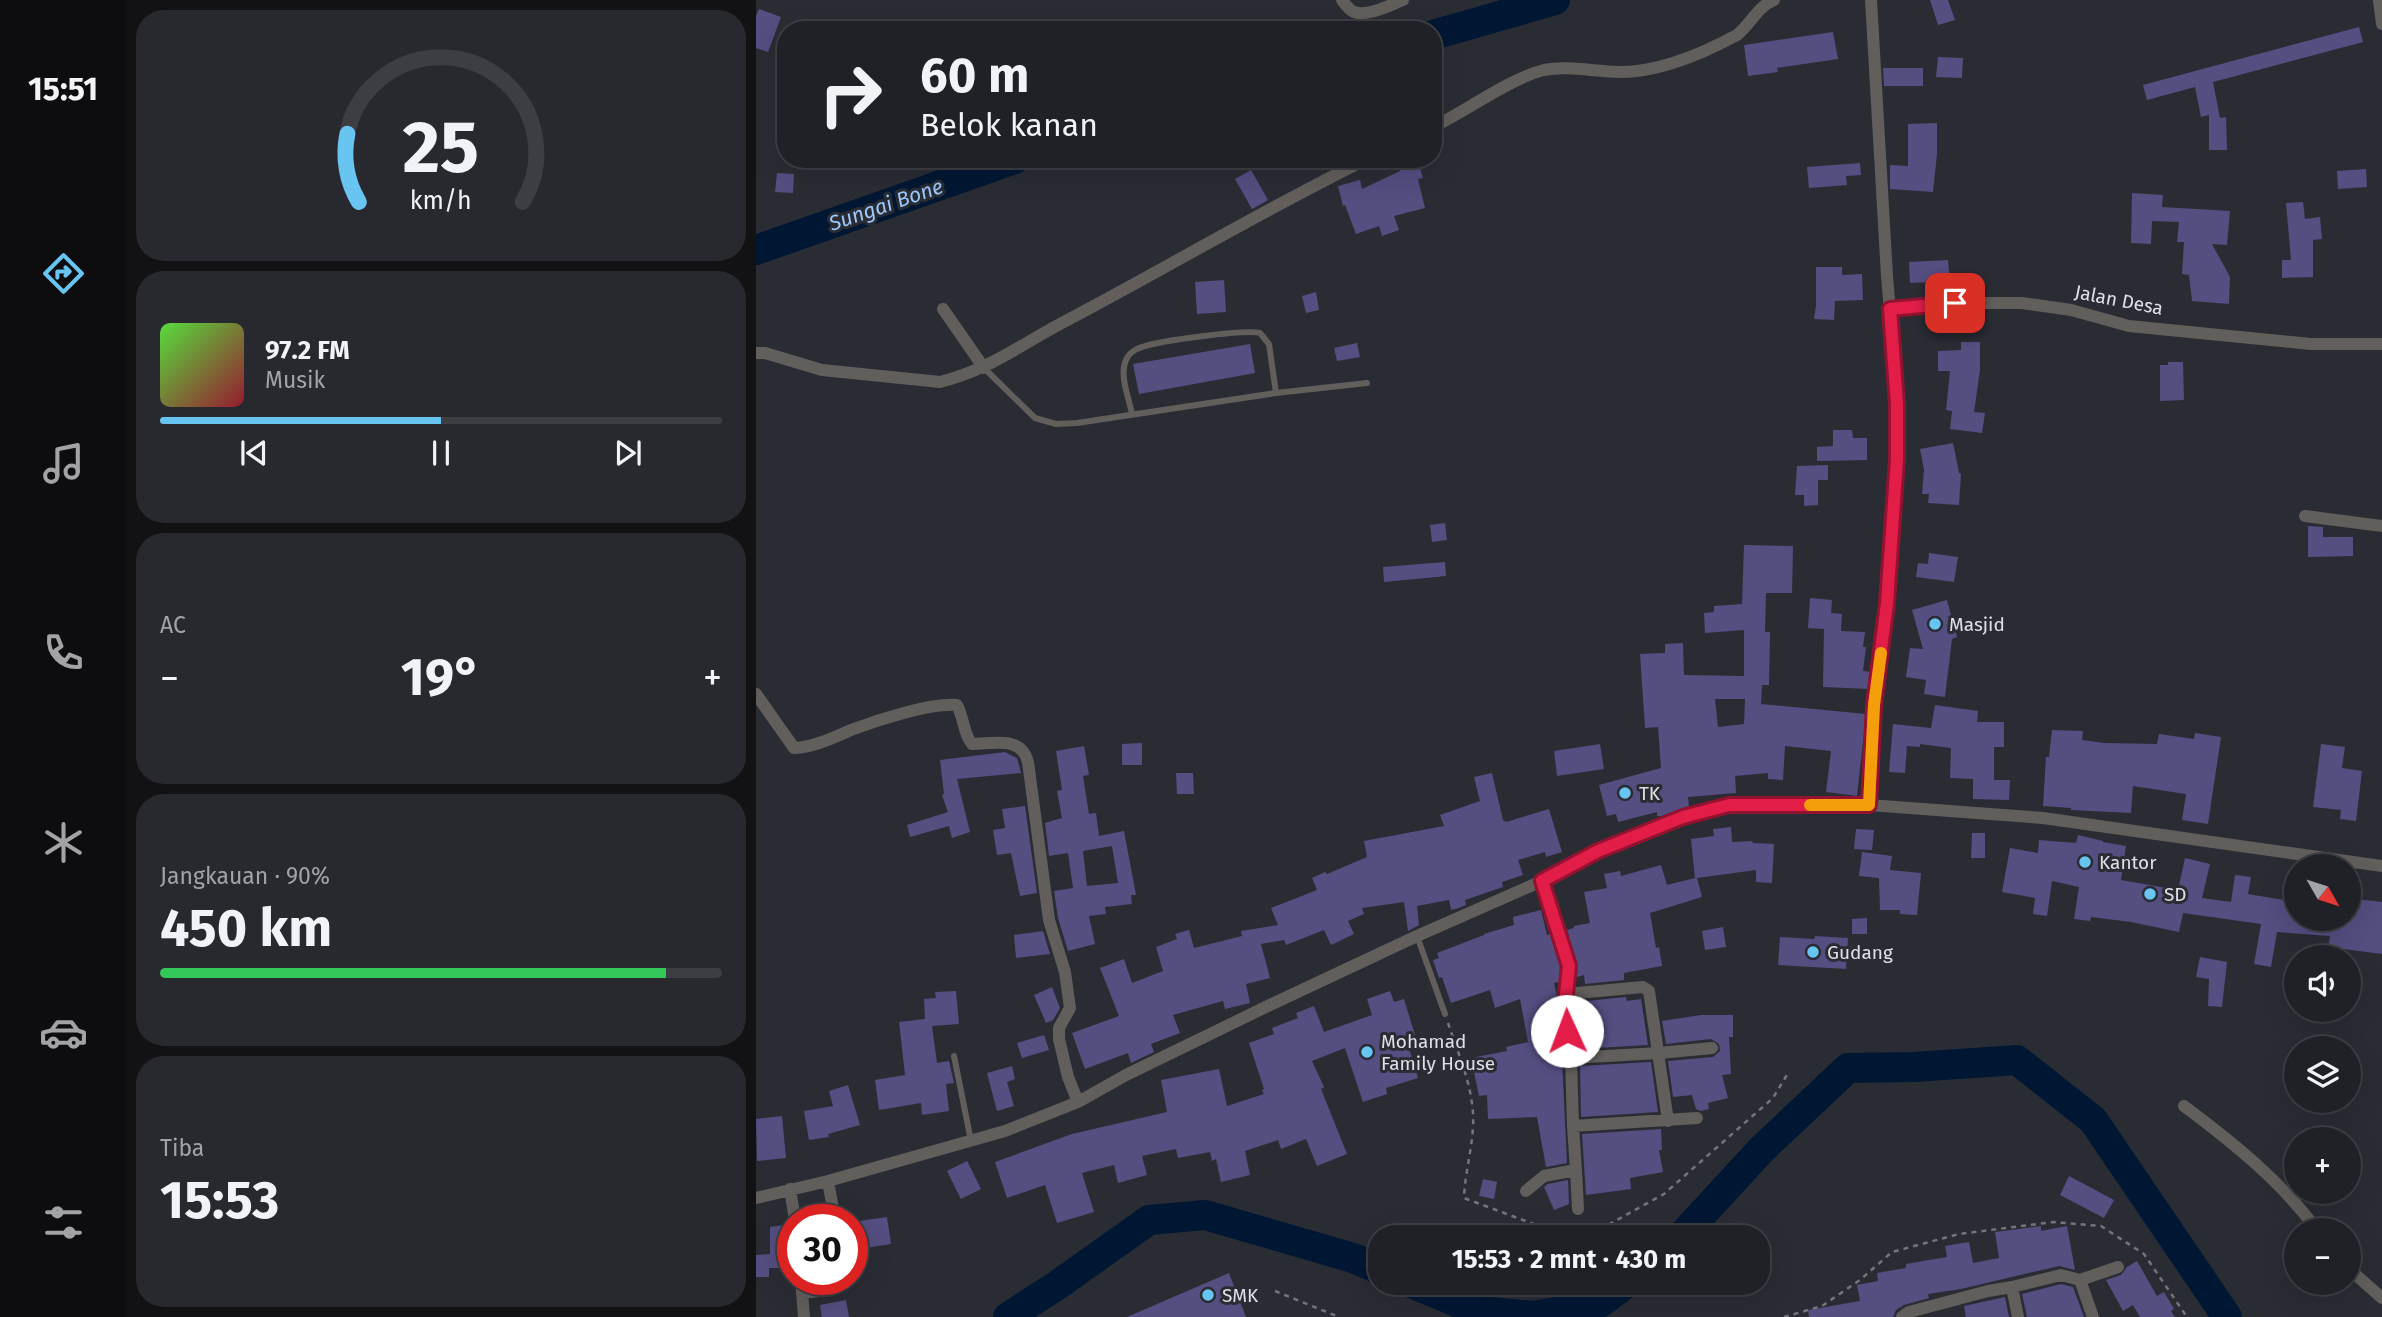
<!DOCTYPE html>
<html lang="id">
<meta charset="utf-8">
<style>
body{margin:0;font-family:"Fira Sans",sans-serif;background:#28292f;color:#f1f3f6;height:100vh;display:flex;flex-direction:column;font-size:26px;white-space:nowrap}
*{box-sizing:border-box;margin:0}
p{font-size:23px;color:#a2a3a7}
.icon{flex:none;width:38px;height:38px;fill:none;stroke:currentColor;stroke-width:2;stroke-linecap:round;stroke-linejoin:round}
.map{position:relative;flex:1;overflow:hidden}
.details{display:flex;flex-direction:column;gap:10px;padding:10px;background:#121215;width:630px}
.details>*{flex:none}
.guide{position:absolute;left:21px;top:21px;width:665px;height:147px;border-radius:28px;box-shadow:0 7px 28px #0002,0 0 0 2px #3d3e44;background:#202127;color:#f1f3f6;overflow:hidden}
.needle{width:46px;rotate:129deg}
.buttons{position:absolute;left:1528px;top:854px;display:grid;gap:14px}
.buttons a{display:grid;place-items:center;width:77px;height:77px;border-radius:50%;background:#202127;box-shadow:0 7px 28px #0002,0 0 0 2px #3d3e44;font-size:35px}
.speed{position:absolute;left:21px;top:1204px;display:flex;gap:14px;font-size:35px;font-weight:700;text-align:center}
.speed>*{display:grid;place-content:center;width:91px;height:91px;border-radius:50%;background:#202127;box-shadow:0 7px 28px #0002,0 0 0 2px #3d3e44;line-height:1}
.speed .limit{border:10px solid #d22;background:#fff;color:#111}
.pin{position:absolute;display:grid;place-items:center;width:60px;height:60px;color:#fff;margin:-30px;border-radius:14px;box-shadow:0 4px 10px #0006}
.me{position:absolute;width:77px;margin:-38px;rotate:358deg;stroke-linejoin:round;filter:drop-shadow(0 0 5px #0008)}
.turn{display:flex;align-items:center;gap:24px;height:147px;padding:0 28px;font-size:32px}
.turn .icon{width:91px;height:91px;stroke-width:2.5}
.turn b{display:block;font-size:49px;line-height:60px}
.big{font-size:52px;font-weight:700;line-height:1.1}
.details .tile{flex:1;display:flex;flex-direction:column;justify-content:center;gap:10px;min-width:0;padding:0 24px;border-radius:28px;background:#28292f}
.details .dial{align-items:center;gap:0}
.dial svg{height:182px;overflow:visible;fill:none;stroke:#3d3e44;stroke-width:7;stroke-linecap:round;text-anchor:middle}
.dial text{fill:#f1f3f6;stroke:none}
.song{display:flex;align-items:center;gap:21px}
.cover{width:84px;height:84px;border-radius:10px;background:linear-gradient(135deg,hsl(110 70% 55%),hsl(350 70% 35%))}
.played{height:7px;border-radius:4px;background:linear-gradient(90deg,#68c4f0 50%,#3d3e44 50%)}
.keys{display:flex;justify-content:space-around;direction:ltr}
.heat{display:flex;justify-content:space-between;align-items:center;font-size:38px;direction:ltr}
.charge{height:10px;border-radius:5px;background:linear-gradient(90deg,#34c759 90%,#3d3e44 0)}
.trip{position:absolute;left:612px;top:1225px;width:402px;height:70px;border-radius:28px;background:#202127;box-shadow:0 7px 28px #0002,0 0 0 2px #3d3e44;font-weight:700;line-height:70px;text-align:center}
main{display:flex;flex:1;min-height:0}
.menu{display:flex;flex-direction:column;width:126px;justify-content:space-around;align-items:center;background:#0d0d10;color:#a2a3a7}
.menu .icon{width:49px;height:49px}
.menu .current{color:#68c4f0}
.menu b{font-size:32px;color:#f1f3f6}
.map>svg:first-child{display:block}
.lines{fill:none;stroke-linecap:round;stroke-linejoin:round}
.river{stroke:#001733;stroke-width:30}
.building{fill:#544e81;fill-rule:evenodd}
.path{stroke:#73757c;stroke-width:2.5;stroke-dasharray:5 5;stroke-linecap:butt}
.lane{stroke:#615e5b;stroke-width:6}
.street{stroke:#615e5b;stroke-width:12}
.route-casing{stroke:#92132f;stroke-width:18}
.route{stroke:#e11d48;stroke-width:12}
.slow{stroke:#f59e0b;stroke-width:12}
.poi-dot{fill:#68c4f0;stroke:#2a2c34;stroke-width:2.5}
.labels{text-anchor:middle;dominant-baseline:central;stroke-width:6;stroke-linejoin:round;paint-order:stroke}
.street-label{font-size:19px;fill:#dee0e5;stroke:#2a2c34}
.poi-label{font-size:19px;fill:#dee0e5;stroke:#2a2c34;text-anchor:start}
.water-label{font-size:21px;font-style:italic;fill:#9bc8fd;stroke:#2a2c34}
</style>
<main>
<nav class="menu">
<b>15:51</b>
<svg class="icon current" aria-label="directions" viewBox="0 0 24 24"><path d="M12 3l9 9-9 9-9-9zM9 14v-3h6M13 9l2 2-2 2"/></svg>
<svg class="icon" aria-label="music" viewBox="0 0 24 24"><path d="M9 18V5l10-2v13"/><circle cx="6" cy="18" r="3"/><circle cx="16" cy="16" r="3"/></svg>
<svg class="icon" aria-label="phone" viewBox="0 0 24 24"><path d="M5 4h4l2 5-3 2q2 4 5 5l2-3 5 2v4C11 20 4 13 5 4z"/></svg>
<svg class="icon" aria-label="climate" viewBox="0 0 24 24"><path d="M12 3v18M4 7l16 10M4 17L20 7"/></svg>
<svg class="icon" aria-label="car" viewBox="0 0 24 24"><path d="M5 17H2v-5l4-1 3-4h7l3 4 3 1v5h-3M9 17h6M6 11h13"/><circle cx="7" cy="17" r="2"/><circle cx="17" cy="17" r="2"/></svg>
<svg class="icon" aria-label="filters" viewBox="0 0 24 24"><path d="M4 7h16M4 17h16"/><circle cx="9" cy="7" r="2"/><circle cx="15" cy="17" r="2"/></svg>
</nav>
<section class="details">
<div class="tile dial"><svg viewBox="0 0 100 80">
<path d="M14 69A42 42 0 1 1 86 69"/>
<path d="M14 69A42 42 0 0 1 9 39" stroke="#68c4f0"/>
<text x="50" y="56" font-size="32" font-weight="700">25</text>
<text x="50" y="72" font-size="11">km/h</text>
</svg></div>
<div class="tile">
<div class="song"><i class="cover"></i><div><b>97.2 FM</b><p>Musik</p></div></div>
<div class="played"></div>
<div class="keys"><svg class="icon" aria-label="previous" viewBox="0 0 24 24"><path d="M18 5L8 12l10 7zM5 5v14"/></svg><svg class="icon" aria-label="pause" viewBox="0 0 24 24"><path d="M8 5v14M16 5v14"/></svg><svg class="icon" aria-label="next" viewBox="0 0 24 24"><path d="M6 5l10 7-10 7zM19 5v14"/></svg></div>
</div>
<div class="tile"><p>AC</p>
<div class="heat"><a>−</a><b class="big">19°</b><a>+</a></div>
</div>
<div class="tile"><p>Jangkauan · 90%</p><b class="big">450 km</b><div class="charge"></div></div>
<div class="tile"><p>Tiba</p><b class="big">15:53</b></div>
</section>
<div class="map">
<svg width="1626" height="1317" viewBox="0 0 1626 1317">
<rect width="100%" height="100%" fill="#2a2c34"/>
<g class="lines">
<path class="river" d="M677,35L799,0
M0,250L259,159
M925,1237L1005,1150L1092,1068L1158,1067L1261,1060L1337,1120L1471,1317
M655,1283L722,1311L779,1316L844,1303L871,1283
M252,1317L303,1284L393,1220L449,1215L597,1258L625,1270"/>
</g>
<path class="building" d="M1174,0H1192L1199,20L1182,25Z
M3,9L25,17L12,52L0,48V16Z
M1603,27L1607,42L1457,82L1464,118L1470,117L1471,150H1453V115L1445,117L1439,87L1391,100L1387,85Z
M1077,32L1082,59L1021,68L1022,72L992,76L988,45Z
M1182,57L1207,58L1206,78L1180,77Z
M1127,68H1167V86H1128Z
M1181,123V154L1177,192L1134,189V165L1152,166V124Z
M640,159H661L667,178L662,179L669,208L638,216L643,230L626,236L623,226L600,234L589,205L587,206L582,186L604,180L606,189L644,171Z
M1104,163L1105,175L1090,176L1091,185L1053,188L1051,167Z
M1610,169L1611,187L1582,189L1581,171Z
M495,170L512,200L496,209L479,179Z
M21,173L38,174L37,193L19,192Z
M1376,193L1407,195L1406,207L1474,211L1471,245L1456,244L1474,277L1473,304L1436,301L1433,275L1426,274L1428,242H1421L1423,222L1396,221L1395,244L1375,243Z
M1547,202L1549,219L1564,217L1566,239L1557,240V277L1526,278V260H1535L1530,203Z
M1192,260L1195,295L1176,296L1175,282L1154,283L1153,262Z
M1060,267H1086V275L1106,274L1107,300L1079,301L1078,320L1058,319L1060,306Z
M468,280L470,312L441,314L439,282Z
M560,292L563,310L550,313L546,296Z
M1205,342H1224V370L1218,412L1229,413L1226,433L1194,429L1196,411L1190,410L1194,371H1182V351L1205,350Z
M601,343L604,357L581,361L578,348Z
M494,344L499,373L383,394L377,364Z
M1412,362H1427L1428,400L1404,401V365H1412Z
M1077,430H1096L1097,438H1111V460L1061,461V447L1077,446Z
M1197,443L1203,473L1205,474L1203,505L1172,503L1173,494H1166L1168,470L1164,449Z
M1072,465V480H1062V505L1048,506V495H1039L1041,466Z
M689,523L691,540L676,542L674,525Z
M1552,526L1567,527V537H1597V556L1552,557Z
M988,545L1037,546L1036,593H1010L1009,632H1014L1013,685H1006L1005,704L1110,714L1101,796L1070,792L1075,751L1029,746L1027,780L1012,779V773L979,776L980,793L932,797L933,806L906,816H901V812L862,822L860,814L851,816L843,785L905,768L902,727L889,728L884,654L909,653V644L927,643L928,675L988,676V630L949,633L948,613L958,612V606L986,604ZM959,699H989L988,724L962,727Z
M1173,553L1202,557L1198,582L1160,577L1162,563L1172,564Z
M689,562L690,576L628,582L627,567Z
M1054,598L1076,600L1075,613L1086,614L1085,631L1109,632L1107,647H1110L1107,671L1114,672L1113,689L1067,687L1068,629L1052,628Z
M1191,600L1201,637L1196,639L1189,697L1168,694L1170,680L1150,677L1154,648L1167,649L1156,610Z
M1179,705L1222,711L1221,722H1248V747H1238V780H1254L1253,800L1217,799V779L1194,778L1195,748L1164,744V747L1151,746L1149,773L1133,772L1137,724L1175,728Z
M1296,730L1327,731L1326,740L1348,743L1401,744L1403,734L1438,739L1439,733L1465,737L1452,824L1426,820L1430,794L1377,786L1375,813L1315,810V808L1287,806L1290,757H1293Z
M386,743V765H366V744Z
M844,744L848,769L801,776L798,751Z
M1565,744L1589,747L1586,768L1606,771L1600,821L1584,819L1585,810L1557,807Z
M328,746L333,775L327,776L333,814L340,813L343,836L368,831L380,895H375L376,904L349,907L350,914L333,916L339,944L312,951L302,918L298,891L317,888L312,853L293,856L289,823L306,818L301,791L306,790L300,751ZM356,846L362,883L331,886L327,851Z
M249,752L261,758L265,773L201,779L214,832L196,838L193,826L154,837L151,825L192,812L186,795L188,794L184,760Z
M420,773H437L438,794H421Z
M736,773L747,820L750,822L793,809L806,852L790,857L789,852L762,860L767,875L746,882L747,887L709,900L710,905L703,908L695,910L693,900L661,906L663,925L652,931L648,902L606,908L608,914L592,921L598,934L575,945L568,930L530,945L528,940L505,944L514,978L490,984L494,1003L469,1009L467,1001L417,1015L424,1033L395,1044L398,1052L375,1063L372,1053L329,1069L316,1033L363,1016L344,968L368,959L376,983L407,971L400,947L421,939L419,934L433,930L438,948L486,936L485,931L522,925L515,908L561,890L556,878L569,872L571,874L611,857L608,841L688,826L684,815L724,801L718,777Z
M269,806L281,893L264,896L255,853L241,855L237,830L249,828L246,809Z
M975,827L976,842L996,841L997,843L1018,844L1016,883L1000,882V870L941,878L946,897L894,913L900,948L903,947L906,966L868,973V980L829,984L828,975L821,977V963L811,930L818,928V926L834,923L828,892L851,888L848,874L864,871L865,876L905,865L911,885L939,878L935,839L958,836L957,829Z
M1100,829L1118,830L1116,850L1098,849Z
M1216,833H1229V858H1215Z
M1322,835L1347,841V842L1370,846L1365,880L1422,890L1429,858L1454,864L1446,898L1475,902L1479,875L1495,877L1492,894L1540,902V919H1592V898L1626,902V954L1572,947L1574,936L1521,932L1515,967L1498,964L1505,924L1427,913L1423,932L1375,922L1335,917L1334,921L1318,919L1323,887L1296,881L1291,916L1277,914L1279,898L1246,892L1254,848L1282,853L1283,840L1320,843Z
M1106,852L1136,856L1134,870L1165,873L1161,915L1144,914V910H1124L1123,878L1103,876Z
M785,910L791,935L794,934L804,967L803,982L798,983L801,996L806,1059L811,1163L790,1167L781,1117L732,1119L731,1095L723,1096L715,1058L751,1051L750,1047L772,1042L764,999L739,1008L734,990L695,1003L686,977L683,978L677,960L683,958L681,953L728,935V934L758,925L757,917Z
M1111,918V934H1096V919Z
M967,927L970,947L949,950L946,931Z
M287,931L294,954L260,958L258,935Z
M1059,936L1092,938L1090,969L1022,965L1024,937L1058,939Z
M1444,957L1471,962L1466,1007L1452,1006L1453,979L1440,977Z
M296,987L304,1008L297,1020L290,1023L278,995Z
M200,991L203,1024L176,1026L181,1063L193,1061L198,1083L190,1084L193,1111L166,1115L165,1103L123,1110L119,1080L149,1075L143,1022L169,1019L168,999L180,998L179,992Z
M634,991L638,1002L648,999L662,1045L653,1048L662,1078L630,1088L631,1094L607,1102L589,1048L556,1061L568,1087L565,1089L591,1154L561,1166L550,1139L525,1149L522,1140L489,1151L494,1175L465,1182L460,1159L456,1161L454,1152L422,1158L420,1149L386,1156L391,1175L362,1183L358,1165L326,1173L338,1212L301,1223L289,1185L251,1198L239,1162L316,1134L411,1112L405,1080L463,1069L471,1106L508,1094L506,1090L508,1089L493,1043L518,1034L516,1028L542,1018L540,1013L558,1006L568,1032L616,1015L611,999Z
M870,997L871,1001L885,999L892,1045L823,1049L818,1006L831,1005V1001Z
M945,1015H977V1037H973L975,1074L966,1075L972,1098L952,1103L953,1109L945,1111L940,1109L936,1095L917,1097L912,1061L957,1057L964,1051L963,1044L955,1039L910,1044L906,1021Z
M288,1035L293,1050L266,1058L261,1043Z
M895,1062L902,1112L825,1117L824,1066Z
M256,1066L259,1079L251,1082L258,1106L241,1111L231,1073Z
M92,1085L104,1125L72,1134L73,1137L53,1140L48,1111L77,1106L73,1091Z
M26,1116L30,1158L1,1161L0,1119Z
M905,1129L906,1150H903L907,1172L874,1178L875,1189L830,1195L826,1134Z
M211,1161L225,1189L205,1199L191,1171Z
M1313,1176L1358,1200L1348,1218L1304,1195Z
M727,1179L741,1182L738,1199L723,1196Z
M812,1180L813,1204L798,1210L788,1187L792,1184Z
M131,1217L135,1244L96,1250V1222Z
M28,1225V1268H13V1277H0V1255L14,1254V1227Z
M1285,1226V1231L1311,1226L1319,1270L1303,1266L1205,1289L1172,1294L1173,1298L1148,1305L1140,1310L1137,1317H1053L1052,1310L1104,1301L1101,1285L1122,1281L1121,1273L1150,1268V1264L1191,1257L1189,1246L1213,1242L1217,1263L1243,1258L1239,1232Z
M1381,1261L1401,1296L1408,1292L1418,1309L1415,1311L1419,1317H1384L1377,1305L1367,1311L1350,1280L1365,1275L1371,1267Z
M473,1273L490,1317H371Z
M1305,1284L1317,1287L1328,1317H1271L1266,1294Z
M1249,1297L1253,1317H1210L1208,1306Z
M90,1300L93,1317H66L64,1305Z"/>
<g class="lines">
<path class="path" d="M692,1023C703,1056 719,1091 717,1126C716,1150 709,1173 708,1198L791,1229L850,1226L908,1194L1017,1098L1032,1073
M519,1291L583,1317
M1028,1317L1066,1306L1104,1280L1136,1252L1203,1234L1297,1222L1345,1226L1388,1254L1431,1317"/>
<path class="lane" d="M228,368L279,418L300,424L321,423L520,393L611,383
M376,414C373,398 363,375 370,360C372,354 379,349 386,347C402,341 490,329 504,333L513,344L520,393
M661,936L689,1014
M198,1056L215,1141"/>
<path class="street" d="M586,0C589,4 593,10 598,12C612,17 634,5 647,0
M1623,0L1626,24
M677,127C710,111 755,78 788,70C813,65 838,72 864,72C905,72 946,54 981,35C995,24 1001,7 1018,0
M187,309L228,368
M1134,309L1199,303H1266L1315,310L1373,326L1555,344H1626
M0,353H9L66,370L184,382C230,371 263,346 304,324C407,270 507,210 611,159
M1549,516L1626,526
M0,694L38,748C58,747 77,738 95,730C121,720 174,703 201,705C208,718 207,733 216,744C236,744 265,735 272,762L293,920L309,972L314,1008L303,1028V1039L312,1077L322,1102
M1113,805C1116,688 1140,573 1141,456C1142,395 1136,336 1131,276C1125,184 1120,92 1115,0
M786,881L813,966L809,1004L815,1058L817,1126L941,1118
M810,994L887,987L893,991L912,1121
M815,1058L903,1053L956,1048
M1428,1106C1476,1142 1525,1181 1561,1230
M820,1170L822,1209
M72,1181L79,1220
M34,1189L39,1220
M770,1191L788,1176L820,1170L817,1126
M0,1198L72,1181L249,1131L322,1102L370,1075L516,1004L661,936L786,881L842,851L927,817L973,805H1113L1287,818L1626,866
M1592,1268L1626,1298
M45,1279L48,1317
M1324,1280L1362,1267
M1256,1287L1262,1317
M46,1293L72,1290L83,1279
M1146,1317L1153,1312L1232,1291L1256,1287L1305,1275L1324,1280L1337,1317"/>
</g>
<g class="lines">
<g class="route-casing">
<path id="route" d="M811,1031L809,1004L813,966L786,881L842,851L927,817L973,805H1113L1118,705L1131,603L1141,459V404L1134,309L1199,303"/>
</g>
<use href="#route" class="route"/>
<path class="slow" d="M1054,805H1113L1118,705L1125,653"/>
</g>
<g class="poi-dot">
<circle cx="1179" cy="624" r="7"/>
<circle cx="869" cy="793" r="7"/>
<circle cx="1329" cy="862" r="7"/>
<circle cx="1394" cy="894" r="7"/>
<circle cx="1057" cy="952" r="7"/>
<circle cx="611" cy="1052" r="7"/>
<circle cx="452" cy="1295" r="7"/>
</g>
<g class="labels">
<g class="street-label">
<text transform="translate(1363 300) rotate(11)">Jalan Desa</text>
</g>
<g class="poi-label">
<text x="1193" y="624">Masjid</text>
<text x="883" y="793">TK</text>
<text x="1343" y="862">Kantor</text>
<text x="1408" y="894">SD</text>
<text x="1071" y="952">Gudang</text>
<text x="625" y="1041">Mohamad<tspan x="625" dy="22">Family House</tspan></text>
<text x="466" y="1295">SMK</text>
</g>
<g class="water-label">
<text transform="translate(130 205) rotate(-19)">Sungai Bone</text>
</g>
</g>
</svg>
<div class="buttons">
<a><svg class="needle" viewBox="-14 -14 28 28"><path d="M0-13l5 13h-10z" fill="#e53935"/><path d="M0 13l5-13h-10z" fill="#a2a3a7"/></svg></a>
<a><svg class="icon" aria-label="sound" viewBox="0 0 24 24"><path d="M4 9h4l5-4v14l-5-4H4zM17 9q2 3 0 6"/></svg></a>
<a><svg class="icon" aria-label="layers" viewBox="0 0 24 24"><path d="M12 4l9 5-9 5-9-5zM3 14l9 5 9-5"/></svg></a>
<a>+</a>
<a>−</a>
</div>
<div class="speed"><div class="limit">30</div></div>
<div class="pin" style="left:1199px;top:303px;background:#d93025"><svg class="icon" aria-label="arrive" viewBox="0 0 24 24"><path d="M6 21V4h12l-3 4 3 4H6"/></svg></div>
<svg class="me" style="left:811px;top:1031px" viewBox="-20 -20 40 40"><circle r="19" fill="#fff"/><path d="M0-13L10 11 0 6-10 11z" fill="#e11d48"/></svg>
<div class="trip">15:53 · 2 mnt · 430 m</div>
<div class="guide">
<div class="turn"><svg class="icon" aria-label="right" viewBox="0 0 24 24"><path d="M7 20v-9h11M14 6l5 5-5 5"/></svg><div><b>60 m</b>Belok kanan</div></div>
</div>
</div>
</main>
